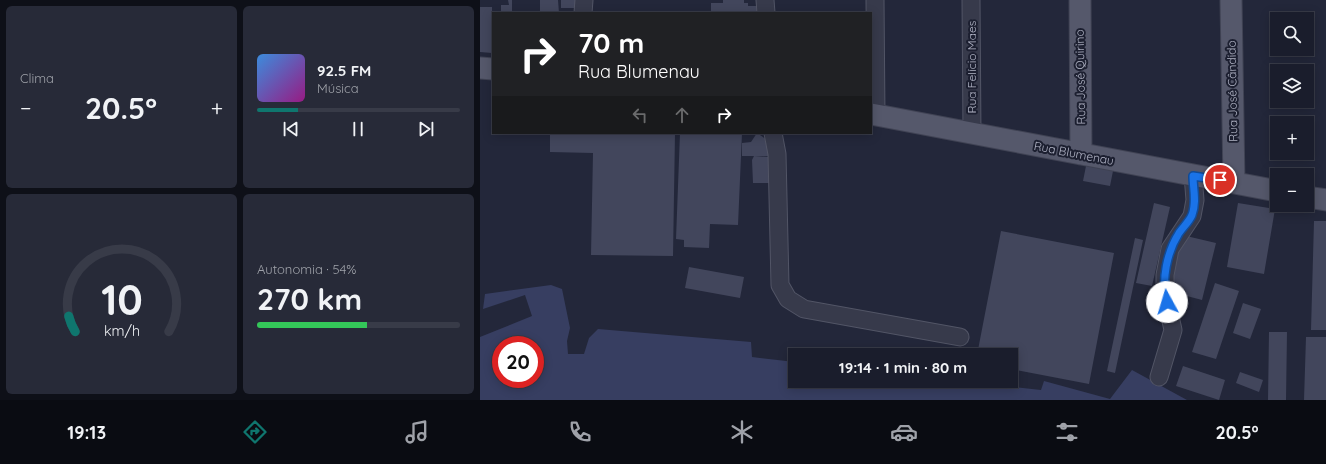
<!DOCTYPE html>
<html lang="pt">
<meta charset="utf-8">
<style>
body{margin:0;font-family:Quicksand,sans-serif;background:#272a38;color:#f1f3f6;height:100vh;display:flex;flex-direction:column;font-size:15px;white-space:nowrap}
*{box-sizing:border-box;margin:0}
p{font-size:13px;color:#9fa2a9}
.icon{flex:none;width:22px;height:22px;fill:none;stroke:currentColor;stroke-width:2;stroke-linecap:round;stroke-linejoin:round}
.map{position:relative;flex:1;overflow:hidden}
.panel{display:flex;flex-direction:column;gap:6px;padding:6px;background:#0e1018;width:480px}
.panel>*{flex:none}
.banner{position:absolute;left:12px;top:12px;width:380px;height:122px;border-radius:0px;box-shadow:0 2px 10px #0003,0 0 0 1px #383b48;background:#202124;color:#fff;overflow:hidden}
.controls{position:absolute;left:790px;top:12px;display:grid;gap:8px}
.controls a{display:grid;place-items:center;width:44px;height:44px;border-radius:0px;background:#1a1d2c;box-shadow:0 2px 10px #0003,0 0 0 1px #383b48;font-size:20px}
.speed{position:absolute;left:12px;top:336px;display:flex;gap:8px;font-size:20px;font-weight:700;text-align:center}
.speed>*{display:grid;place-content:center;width:52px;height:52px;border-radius:50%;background:#1a1d2c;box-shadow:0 2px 10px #0003,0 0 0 1px #383b48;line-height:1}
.speed .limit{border:6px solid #d22;background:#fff;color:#111}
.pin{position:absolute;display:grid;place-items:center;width:34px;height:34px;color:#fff;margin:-17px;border:2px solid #fff;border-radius:50%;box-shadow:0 1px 4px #0007}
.me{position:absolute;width:44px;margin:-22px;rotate:354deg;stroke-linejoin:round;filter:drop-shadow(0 0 3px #0008)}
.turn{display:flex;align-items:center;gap:14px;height:84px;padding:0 20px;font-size:18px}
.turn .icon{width:52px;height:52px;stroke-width:2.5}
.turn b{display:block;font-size:28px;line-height:34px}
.lanes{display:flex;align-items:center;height:38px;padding:0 20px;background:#0003;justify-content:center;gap:20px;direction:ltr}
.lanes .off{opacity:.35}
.big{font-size:30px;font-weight:700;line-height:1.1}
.panel .card{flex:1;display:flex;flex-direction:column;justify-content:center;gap:6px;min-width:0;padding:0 14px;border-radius:6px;background:#272a38}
.panel .dial{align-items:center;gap:0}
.dial svg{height:104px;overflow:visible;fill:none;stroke:#383b48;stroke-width:7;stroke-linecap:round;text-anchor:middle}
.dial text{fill:#f1f3f6;stroke:none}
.song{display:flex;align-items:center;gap:12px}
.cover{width:48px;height:48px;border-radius:6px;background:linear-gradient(135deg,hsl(210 70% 55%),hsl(310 70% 35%))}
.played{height:4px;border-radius:2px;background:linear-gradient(90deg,#0f766e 20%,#383b48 20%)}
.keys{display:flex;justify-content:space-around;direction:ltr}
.heat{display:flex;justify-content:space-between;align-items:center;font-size:22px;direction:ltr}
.charge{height:6px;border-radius:3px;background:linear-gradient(90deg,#34c759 54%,#383b48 0)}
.panel .tiles{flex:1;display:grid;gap:6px;grid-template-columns:repeat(2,1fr)}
.trip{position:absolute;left:308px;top:348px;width:230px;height:40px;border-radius:0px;background:#1a1d2c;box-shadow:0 2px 10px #0003,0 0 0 1px #383b48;font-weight:700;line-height:40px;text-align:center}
.dock{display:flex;height:64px;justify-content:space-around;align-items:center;background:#0a0c12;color:#9fa2a9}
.dock .icon{width:28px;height:28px}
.dock .on{color:#0f766e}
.dock b{font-size:18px;color:#f1f3f6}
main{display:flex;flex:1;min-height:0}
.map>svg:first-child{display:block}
.water{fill:#373e61;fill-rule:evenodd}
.building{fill:#42465c}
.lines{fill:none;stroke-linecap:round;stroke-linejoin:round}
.minor-casing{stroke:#525566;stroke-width:19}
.major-casing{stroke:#404354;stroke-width:23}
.minor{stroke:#373a4b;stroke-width:17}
.major{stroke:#55586b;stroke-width:21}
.route-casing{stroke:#114b97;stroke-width:10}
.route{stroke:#1a73e8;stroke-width:7}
.labels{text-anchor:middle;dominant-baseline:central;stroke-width:4;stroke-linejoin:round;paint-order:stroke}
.street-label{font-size:12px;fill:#b2b5c6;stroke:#1c1f30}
</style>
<main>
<section class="panel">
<div class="tiles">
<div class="card"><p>Clima</p>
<div class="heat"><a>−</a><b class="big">20.5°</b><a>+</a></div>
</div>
<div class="card">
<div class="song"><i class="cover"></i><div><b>92.5 FM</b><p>Música</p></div></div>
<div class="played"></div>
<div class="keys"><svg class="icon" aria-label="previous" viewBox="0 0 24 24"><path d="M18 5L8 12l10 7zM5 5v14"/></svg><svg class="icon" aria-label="pause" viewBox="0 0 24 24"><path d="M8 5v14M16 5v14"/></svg><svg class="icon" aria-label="next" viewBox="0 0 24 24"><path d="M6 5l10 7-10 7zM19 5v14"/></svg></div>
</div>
<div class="card dial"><svg viewBox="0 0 100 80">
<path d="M14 69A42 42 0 1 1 86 69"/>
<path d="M14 69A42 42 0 0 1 9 57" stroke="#0f766e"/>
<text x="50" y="56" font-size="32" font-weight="700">10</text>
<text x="50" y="72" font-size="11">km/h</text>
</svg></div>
<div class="card"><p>Autonomia · 54%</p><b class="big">270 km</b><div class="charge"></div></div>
</div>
</section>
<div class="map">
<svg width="846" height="400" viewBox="0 0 846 400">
<rect width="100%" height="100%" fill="#23273a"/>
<path class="water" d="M71,285L82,289L90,328L87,341L88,354H104L109,338L118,329L271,342L272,357L315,362V381H481L561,390L564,381L630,399L652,370L707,400H0V337L52,316L45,295L3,309L5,294ZM21,345H55V379H21Z"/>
<path class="building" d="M28,0H32V13H21V5H29Z
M60,0H78L79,13H60Z
M81,0H95V8H81Z
M243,0H264V3H268V6H278V13H231V3H243Z
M0,7H12V53L0,52Z
M70,133H195L193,256L111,255L113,153L70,152Z
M200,133H262L258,225L230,224L229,248L204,247V240L196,239Z
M277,133L290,142V156H262V143L271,142Z
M274,156L290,157V183H273L272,160Z
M606,166L633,171L630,186L603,181Z
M674,203L690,207L672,286L656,283Z
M758,203L795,209L784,274L747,267Z
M834,221H846V330H831Z
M521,231L634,253L609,384L531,369V355H497Z
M702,235L736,243L722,300L688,291Z
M655,238L663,240L635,373L627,371Z
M209,267L264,277L260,298L205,288Z
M735,283L759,291L736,359L712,352Z
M763,303L781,309L770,339L753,333Z
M789,332H807L806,400H788Z
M826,337H846V400H824Z
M703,366L745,380L739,400L696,386Z
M760,372L783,380L779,392L756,383Z"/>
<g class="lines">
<g class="minor-casing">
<path id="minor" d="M285,0L286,13
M395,0L396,115
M491,0L492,134
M103,13L104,0
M293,133L297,154L300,285L308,299L324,309L480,337
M679,377L693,330L685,293V275L690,249L712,216L715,200L713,175"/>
</g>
<g class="major-casing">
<path id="major" d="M600,0L601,154
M751,0L754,183
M0,68L13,69
M391,114L797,191
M827,197L846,200"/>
</g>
<use href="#minor" class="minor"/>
<use href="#major" class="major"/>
</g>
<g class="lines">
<g class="route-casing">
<path id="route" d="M687,302C681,280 687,252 699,233C703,227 709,222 712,215C717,202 713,189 713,176L740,180"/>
</g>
<use href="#route" class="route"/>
</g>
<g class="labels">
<g class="street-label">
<text transform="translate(491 67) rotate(-90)">Rua Felício Maes</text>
<text transform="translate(600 77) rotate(-91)">Rua José Quirino</text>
<text transform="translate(752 91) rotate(-91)">Rua José Cândido</text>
<text transform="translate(594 153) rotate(11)">Rua Blumenau</text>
</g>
</g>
</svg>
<div class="controls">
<a><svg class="icon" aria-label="search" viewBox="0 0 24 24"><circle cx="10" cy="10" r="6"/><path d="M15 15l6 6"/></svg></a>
<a><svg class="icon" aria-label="layers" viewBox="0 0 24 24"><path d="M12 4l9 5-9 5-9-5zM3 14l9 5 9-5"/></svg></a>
<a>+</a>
<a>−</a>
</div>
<div class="speed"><div class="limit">20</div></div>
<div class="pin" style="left:740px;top:180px;background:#d93025"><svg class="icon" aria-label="arrive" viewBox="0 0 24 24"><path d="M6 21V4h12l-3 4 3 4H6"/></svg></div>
<svg class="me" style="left:687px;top:302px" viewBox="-20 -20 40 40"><circle r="19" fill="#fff"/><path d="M0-13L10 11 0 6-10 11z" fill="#1a73e8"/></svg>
<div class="trip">19:14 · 1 min · 80 m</div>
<div class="banner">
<div class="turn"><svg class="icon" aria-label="right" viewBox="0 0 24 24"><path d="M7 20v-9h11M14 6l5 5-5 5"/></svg><div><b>70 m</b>Rua Blumenau</div></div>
<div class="lanes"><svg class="icon off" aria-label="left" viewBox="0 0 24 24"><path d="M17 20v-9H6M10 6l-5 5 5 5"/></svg><svg class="icon off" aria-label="ahead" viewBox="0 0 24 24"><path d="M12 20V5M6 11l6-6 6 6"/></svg><svg class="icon" aria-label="right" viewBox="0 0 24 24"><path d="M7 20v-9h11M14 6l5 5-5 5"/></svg></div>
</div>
</div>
</main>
<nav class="dock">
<b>19:13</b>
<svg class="icon on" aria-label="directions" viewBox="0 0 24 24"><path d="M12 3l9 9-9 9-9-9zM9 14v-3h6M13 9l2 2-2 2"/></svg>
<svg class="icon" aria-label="music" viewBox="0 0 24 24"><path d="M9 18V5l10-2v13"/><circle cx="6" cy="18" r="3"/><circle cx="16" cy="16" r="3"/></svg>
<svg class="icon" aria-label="phone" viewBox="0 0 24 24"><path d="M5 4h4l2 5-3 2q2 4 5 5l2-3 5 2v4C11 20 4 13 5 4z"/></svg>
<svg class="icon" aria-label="climate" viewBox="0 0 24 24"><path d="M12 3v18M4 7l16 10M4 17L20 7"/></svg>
<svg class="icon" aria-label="car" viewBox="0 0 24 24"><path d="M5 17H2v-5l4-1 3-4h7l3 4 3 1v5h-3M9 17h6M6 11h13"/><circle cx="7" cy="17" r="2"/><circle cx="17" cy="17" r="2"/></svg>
<svg class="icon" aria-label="filters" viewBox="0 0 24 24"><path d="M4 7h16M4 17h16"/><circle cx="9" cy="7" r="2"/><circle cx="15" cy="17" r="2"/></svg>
<b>20.5°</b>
</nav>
